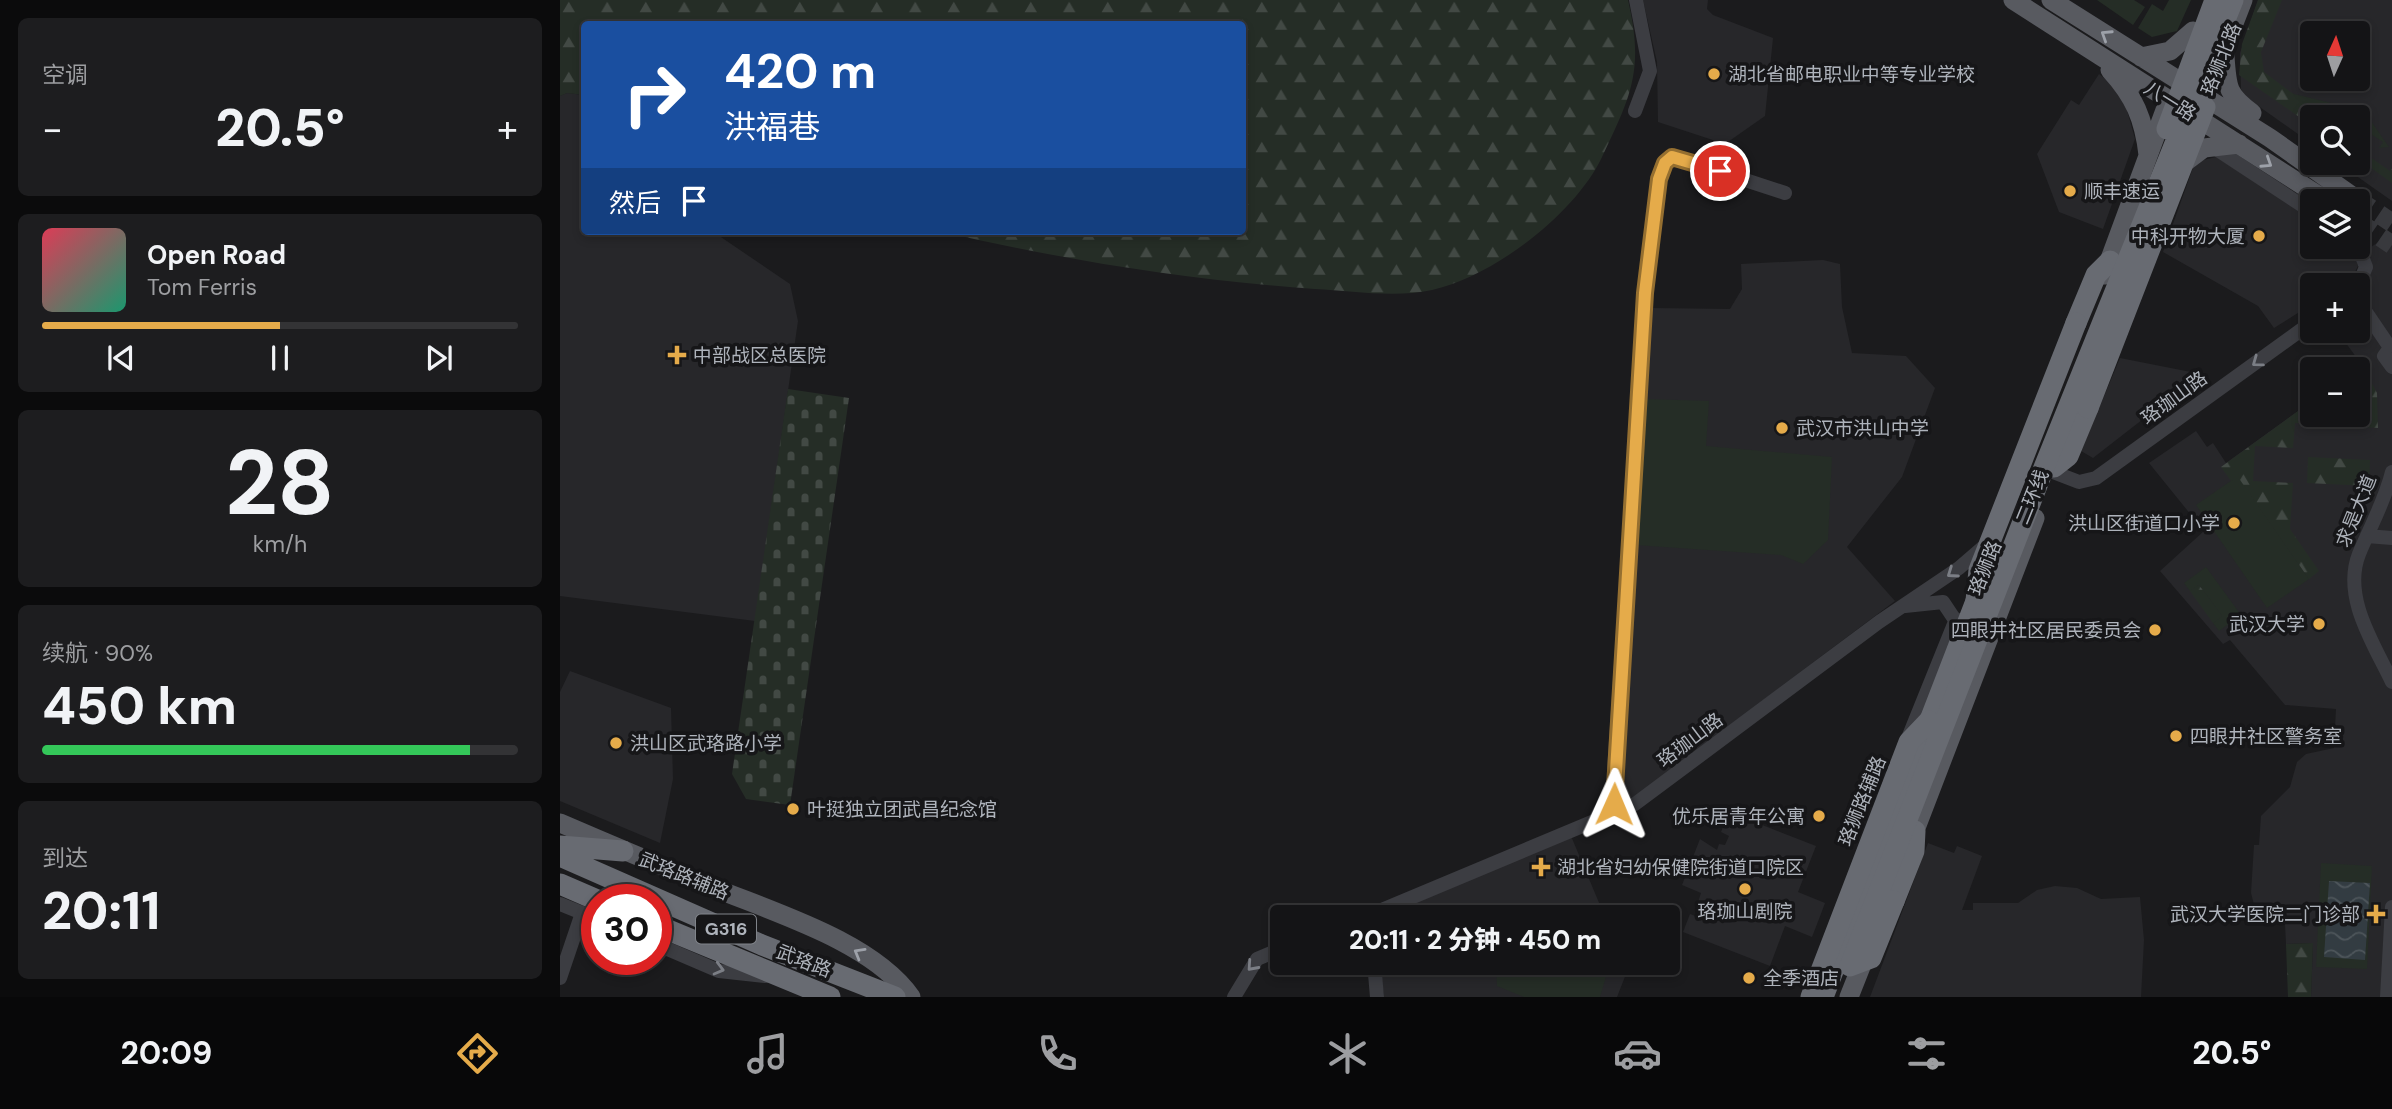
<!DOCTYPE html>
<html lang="zh">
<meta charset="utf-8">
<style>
body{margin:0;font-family:"DM Sans","Noto Sans SC",sans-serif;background:#1d1d1f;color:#f1f3f6;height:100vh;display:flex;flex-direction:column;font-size:26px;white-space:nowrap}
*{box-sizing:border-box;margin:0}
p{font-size:23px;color:#9d9ea1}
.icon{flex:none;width:38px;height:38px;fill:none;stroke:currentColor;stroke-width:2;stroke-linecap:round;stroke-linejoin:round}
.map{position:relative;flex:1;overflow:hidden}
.side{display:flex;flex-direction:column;gap:18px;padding:18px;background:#0b0b0c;width:560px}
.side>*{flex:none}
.top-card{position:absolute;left:21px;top:21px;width:665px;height:214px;border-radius:7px;box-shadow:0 4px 10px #0003,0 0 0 2px #333335;background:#1a4fa0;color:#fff;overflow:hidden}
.needle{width:46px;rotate:3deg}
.controls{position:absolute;left:1740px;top:21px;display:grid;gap:14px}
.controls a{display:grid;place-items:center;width:70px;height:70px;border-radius:7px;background:#141416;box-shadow:0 4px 10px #0003,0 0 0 2px #333335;font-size:35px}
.speed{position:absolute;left:21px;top:884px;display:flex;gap:14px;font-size:35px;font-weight:700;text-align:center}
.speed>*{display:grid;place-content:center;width:91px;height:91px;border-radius:50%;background:#141416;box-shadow:0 4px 10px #0003,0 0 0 2px #333335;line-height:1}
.speed .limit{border:10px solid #d22;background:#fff;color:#111}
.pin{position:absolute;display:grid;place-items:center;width:60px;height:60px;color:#fff;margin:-30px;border:4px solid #fff;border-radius:50%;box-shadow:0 2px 7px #0007}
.me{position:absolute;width:77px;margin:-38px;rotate:1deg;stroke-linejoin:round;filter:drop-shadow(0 0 5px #0008)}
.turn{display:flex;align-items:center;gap:24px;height:147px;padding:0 28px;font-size:32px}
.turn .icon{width:91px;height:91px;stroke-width:2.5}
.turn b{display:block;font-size:49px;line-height:60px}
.then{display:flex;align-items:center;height:66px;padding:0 28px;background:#0003;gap:14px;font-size:26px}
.big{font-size:52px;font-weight:800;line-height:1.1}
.side .tile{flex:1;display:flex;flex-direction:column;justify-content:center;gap:10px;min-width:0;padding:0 24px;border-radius:10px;background:#1d1d1f}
.side .dial{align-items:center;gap:0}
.dial b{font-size:91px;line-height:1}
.song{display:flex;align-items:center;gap:21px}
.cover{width:84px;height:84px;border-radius:10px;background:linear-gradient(135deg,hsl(350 70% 55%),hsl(160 70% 35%))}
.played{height:7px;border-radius:4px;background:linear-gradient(90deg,#e5ab4a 50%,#333335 50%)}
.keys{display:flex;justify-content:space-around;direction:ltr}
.heat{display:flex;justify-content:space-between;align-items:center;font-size:38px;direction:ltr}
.charge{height:10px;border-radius:5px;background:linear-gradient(90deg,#34c759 90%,#333335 0)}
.trip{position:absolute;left:710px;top:905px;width:410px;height:70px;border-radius:7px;background:#141416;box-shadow:0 4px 10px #0003,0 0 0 2px #333335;font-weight:800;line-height:70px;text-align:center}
.tabs{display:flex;height:112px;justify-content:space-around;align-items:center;background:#080809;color:#9d9ea1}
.tabs .icon{width:49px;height:49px}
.tabs .selected{color:#e5ab4a}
.tabs b{font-size:32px;color:#f1f3f6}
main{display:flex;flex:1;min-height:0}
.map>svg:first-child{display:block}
.built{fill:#27272a;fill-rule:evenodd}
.green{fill:#252d26}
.forest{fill:url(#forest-firs)}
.cemetery{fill:url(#cemetery-stones)}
.water{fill:url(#water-waves)}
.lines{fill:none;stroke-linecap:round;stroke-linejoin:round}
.major-tunnel{stroke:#38393d;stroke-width:19;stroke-dasharray:19 10;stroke-linecap:butt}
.minor{stroke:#3c3d42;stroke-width:14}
.major{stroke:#585a60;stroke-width:19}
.highway{stroke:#686b72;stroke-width:21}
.highway-bridge{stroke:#686b72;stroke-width:21}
.oneway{stroke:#9da1a9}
.oneway2{stroke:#7b7e85}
.route-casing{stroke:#956f30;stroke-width:18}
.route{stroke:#e5ab4a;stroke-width:12}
.poi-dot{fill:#e5ab4a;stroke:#161618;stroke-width:2.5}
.labels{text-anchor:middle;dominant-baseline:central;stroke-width:7;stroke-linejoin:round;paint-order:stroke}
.shield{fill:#161618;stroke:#80848a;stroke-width:2}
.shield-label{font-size:18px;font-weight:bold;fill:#aeb3bb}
.street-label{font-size:19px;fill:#aeb3bb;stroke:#161618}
.poi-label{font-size:19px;fill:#aeb3bb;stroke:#161618;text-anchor:start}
</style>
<main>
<section class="side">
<div class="tile"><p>空调</p>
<div class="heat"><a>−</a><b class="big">20.5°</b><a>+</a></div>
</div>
<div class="tile">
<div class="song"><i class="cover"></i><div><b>Open Road</b><p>Tom Ferris</p></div></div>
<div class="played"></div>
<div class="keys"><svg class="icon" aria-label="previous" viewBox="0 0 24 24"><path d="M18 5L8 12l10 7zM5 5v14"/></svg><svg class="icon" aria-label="pause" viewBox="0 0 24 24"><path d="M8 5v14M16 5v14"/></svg><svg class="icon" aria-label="next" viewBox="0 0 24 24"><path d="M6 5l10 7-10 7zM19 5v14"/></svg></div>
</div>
<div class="tile dial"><b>28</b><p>km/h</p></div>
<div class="tile"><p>续航 · 90%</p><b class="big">450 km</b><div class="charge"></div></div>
<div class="tile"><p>到达</p><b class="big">20:11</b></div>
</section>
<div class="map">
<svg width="1832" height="997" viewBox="0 0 1832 997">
<defs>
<pattern id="forest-firs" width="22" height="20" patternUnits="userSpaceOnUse" patternTransform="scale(1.75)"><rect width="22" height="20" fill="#252d26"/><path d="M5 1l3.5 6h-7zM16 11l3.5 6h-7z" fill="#424944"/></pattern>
<pattern id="cemetery-stones" width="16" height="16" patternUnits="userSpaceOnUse" patternTransform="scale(1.75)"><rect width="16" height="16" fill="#252d26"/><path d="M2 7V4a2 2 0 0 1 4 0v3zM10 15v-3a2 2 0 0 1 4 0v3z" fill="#424944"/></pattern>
<pattern id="water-waves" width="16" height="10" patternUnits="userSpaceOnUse" patternTransform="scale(1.75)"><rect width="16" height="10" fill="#333c42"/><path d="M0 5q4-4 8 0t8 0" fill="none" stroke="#4e565b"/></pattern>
</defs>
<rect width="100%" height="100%" fill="#1b1b1d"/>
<path class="built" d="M1083,0H1148L1147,9L1153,15L1213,38L1205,116L1165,144L1098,122L1097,62Z
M1698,0H1832V201L1778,163H1797V117H1752V144L1687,98L1681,89L1680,53ZM1752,33H1797V79H1752Z
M1539,74L1562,92L1575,139L1543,229L1499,212L1477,154L1511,100L1519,105Z
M7,93L24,95V231H152L230,284L238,321L195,621L0,596V96Z
M1656,157L1752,217V247H1794L1798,266L1793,276L1780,285H1752V304L1714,328L1698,306L1603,252L1635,162Z
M1832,233V997H1751L1753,943L1726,944L1725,924H1699L1691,893L1694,845H1699L1701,816L1730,787L1737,762L1746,754L1774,748L1776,709L1725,705L1670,640L1663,644L1600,571L1644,531L1589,463L1636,431L1647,447L1653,443L1666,463L1752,401V415H1797V369L1802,365L1777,331H1797V315L1811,304L1802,291L1811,269L1808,249Z
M1263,260L1280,264L1282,307L1292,353L1346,356L1375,388L1342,477L1287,547L1335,601L1062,806L1058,793L1091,308L1170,309L1182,289L1181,264Z
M1560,358L1641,374L1533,458L1521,451Z
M10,671L111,708L113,779L100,843L0,801V692Z
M1169,812L1256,846L1238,892L1265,903L1259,919L1252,937L1225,926L1210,966L1123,932L1130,914L1138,917L1142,907L1137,905L1141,893L1122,885L1140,839L1157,850L1159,844L1165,845L1169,836L1161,832Z
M1011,836L1045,917H822Z
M1368,843L1394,853L1397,846L1422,856L1402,910H1413V903H1458L1477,890L1495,886L1517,888L1541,899L1580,897L1584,940L1581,997H1310Z
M1065,962L1068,969L1057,997H824L820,963Z"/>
<path class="green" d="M1537,0H1574L1585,7L1573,25Z
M1609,0H1631L1617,31L1592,37L1578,28L1592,4L1603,11Z
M1730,93L1804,111L1829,147L1819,148L1823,142L1806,131L1800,140L1797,139V117H1764Z
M1086,399L1149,401L1146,446L1272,457L1268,540L1243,564L1221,555L1075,545Z
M1678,476L1749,579L1707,608L1636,505Z
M1646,567L1681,615L1659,631L1653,623L1662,616L1639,585L1630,591L1624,583Z
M1761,863L1812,866L1807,969L1756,967Z
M1050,963L1040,997H964L937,986L936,963Z"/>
<path class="forest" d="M0,0H1068C1084,69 1072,94 1042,157C1015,214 934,276 872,290C835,298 792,291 755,289C628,280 503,260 379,231H682V24H24V95L7,93L0,96Z
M1698,0H1722L1701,52L1704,72L1764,117H1752V126L1679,75L1682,44Z
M1797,148L1830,171L1832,168V183L1797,158Z
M1802,365L1817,393L1818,428L1735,423L1733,448L1695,446L1693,481L1733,483L1730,529L1759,571L1749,579L1678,477L1671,481L1661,467L1752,401V415H1797V369Z
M1748,457L1810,460L1809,486L1747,483Z
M1639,585L1662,616L1653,623L1630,591Z
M1753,943L1751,997H1728L1726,944Z"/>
<path class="cemetery" d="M228,389L289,398L230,805L186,799L172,774Z"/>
<path class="water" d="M1769,881L1810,883L1805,960L1764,957Z"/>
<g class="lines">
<path class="major-tunnel" d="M1795,198L1832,223
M1797,221L1832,245"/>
<path class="minor" d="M1075,111L1090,71L1076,0
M1653,147L1752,212
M1797,243L1806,267L1797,288
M1797,299L1829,346
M1832,345L1824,356L1832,367
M1493,472L1519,482L1536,478L1752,322
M1832,472C1825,501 1810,527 1799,554C1782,597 1814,644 1832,682
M1807,536L1832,538
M1345,606L1383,602L1399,626
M1348,738L1396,619
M1055,814L1053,787L1085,293L1101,174L1105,163L1115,157L1225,193
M0,904L37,919
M805,917L1075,804L1319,622L1399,568L1428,543
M96,944L159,971L205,976
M814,962L817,997
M0,978L22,913
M674,997L697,959L723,948
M1827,997L1832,907"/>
<path class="major" d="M1453,0L1767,201
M1491,0L1710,138L1795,198
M1665,56C1667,87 1667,95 1692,113
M1581,57L1610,51L1633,31
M1550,70C1574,96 1584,119 1588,155
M1636,121L1683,0
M1620,166L1644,148L1679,144
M1544,275L1605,110
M0,823C51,845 101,866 152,887C213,912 313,942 351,997
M1349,846L1475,518
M1289,997L1308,949"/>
<path class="highway" d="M1516,323L1536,275L1550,261
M1494,467L1508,456L1528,408
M0,846L63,851
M0,856L202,945L335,997
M0,884L37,900
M1334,901L1354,851L1355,831
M96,925L270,997
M1263,997L1416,601"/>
<path class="highway-bridge" d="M1607,129L1655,0
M1528,408L1645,107
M1416,601L1419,570L1516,323
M1290,966L1485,465L1673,0
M1290,966L1311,958L1334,901
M1251,997L1349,742L1369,721"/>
</g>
<defs><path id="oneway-chevron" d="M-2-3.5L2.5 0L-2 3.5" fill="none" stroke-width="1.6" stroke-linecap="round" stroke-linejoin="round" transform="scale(1.75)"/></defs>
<g class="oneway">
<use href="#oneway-chevron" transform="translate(1546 35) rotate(-147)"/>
<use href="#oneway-chevron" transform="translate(1707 163) rotate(33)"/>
<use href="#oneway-chevron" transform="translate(299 953) rotate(-150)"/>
</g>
<g class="oneway2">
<use href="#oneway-chevron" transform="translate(1697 362) rotate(144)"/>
<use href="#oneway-chevron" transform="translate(1392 573) rotate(145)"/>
<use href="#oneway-chevron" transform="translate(692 966) rotate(132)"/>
<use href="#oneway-chevron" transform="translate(159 969) rotate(15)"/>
</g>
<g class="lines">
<g class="route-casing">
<path id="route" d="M1054,804L1085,293L1099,179L1105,163L1112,157L1160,171"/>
</g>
<use href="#route" class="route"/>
</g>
<g class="poi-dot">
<circle cx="1154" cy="74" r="7"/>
<circle cx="1510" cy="191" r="7"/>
<circle cx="1699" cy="236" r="7"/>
<path d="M113.5 344.5h7v7h7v7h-7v7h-7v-7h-7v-7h7z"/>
<circle cx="1222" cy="428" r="7"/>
<circle cx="1674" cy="523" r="7"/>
<circle cx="1759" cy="624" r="7"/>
<circle cx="1595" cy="630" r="7"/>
<circle cx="1616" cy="736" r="7"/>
<circle cx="56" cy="743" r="7"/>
<circle cx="233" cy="809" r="7"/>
<circle cx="1259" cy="816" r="7"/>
<path d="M977.5 856.5h7v7h7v7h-7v7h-7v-7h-7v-7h7z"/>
<circle cx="1185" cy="889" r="7"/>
<path d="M1812.5 903.5h7v7h7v7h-7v7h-7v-7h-7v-7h7z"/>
<circle cx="1189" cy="978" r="7"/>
</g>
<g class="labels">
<rect class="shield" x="136" y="914.5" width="60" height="29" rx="5"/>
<g class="shield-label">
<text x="166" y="929">G316</text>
</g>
<g class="street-label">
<text transform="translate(1661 59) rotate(-68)">珞狮北路</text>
<text transform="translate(1610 101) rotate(32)">八一路</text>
<text transform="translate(1614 398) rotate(-36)">珞珈山路</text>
<text transform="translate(1472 497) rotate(-68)">二环线</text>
<text transform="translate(1796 511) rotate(-68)">求是大道</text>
<text transform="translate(1425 568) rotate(-68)">珞狮路</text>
<text transform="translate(1130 740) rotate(-37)">珞珈山路</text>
<text transform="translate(1302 801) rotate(-68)">珞狮路辅路</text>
<text transform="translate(124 876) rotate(22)">武珞路辅路</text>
<text transform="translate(244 961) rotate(21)">武珞路</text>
</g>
<g class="poi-label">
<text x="1168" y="74">湖北省邮电职业中等专业学校</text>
<text x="1524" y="191">顺丰速运</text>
<text x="1685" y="236" text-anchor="end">中科开物大厦</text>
<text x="133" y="355">中部战区总医院</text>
<text x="1236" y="428">武汉市洪山中学</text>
<text x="1660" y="523" text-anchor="end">洪山区街道口小学</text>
<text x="1745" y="624" text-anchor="end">武汉大学</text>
<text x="1581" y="630" text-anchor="end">四眼井社区居民委员会</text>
<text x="1630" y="736">四眼井社区警务室</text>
<text x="70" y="743">洪山区武珞路小学</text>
<text x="247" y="809">叶挺独立团武昌纪念馆</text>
<text x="1245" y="816" text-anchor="end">优乐居青年公寓</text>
<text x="997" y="867">湖北省妇幼保健院街道口院区</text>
<text x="1185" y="911" text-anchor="middle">珞珈山剧院</text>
<text x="1800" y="914" text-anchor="end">武汉大学医院二门诊部</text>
<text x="1203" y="978">全季酒店</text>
</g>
</g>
</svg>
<div class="controls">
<a><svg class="needle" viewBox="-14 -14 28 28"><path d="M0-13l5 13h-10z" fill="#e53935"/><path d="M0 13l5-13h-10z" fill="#9d9ea1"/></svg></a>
<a><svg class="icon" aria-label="search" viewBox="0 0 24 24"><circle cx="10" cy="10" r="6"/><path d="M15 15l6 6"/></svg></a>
<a><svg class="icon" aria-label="layers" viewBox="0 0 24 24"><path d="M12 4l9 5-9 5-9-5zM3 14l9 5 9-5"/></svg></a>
<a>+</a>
<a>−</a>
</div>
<div class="speed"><div class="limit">30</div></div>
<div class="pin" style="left:1160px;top:171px;background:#d93025"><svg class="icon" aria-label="arrive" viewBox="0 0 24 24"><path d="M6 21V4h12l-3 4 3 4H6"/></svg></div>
<svg class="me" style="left:1054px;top:804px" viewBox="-20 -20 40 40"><path d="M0-17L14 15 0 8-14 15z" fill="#e5ab4a" stroke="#fff" stroke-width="4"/></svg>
<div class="trip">20:11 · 2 分钟 · 450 m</div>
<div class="top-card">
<div class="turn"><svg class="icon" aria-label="right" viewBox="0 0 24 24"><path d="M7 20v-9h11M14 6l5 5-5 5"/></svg><div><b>420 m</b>洪福巷</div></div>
<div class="then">然后<svg class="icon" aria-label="arrive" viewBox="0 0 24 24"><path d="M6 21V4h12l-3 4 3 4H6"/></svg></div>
</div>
</div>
</main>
<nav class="tabs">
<b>20:09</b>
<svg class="icon selected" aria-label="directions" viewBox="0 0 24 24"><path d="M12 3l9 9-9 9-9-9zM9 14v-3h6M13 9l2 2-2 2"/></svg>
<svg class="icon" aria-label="music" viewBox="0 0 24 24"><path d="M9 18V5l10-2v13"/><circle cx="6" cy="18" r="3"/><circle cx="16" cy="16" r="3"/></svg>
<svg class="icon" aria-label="phone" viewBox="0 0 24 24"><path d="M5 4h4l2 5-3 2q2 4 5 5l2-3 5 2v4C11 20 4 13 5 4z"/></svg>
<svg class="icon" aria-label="climate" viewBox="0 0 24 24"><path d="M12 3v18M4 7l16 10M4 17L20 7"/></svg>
<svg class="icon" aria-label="car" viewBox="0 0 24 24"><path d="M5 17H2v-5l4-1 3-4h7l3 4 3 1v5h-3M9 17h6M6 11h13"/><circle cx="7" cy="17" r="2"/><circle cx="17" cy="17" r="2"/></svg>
<svg class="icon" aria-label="filters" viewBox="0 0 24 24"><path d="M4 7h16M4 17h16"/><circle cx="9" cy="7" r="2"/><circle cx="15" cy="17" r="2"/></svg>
<b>20.5°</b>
</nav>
